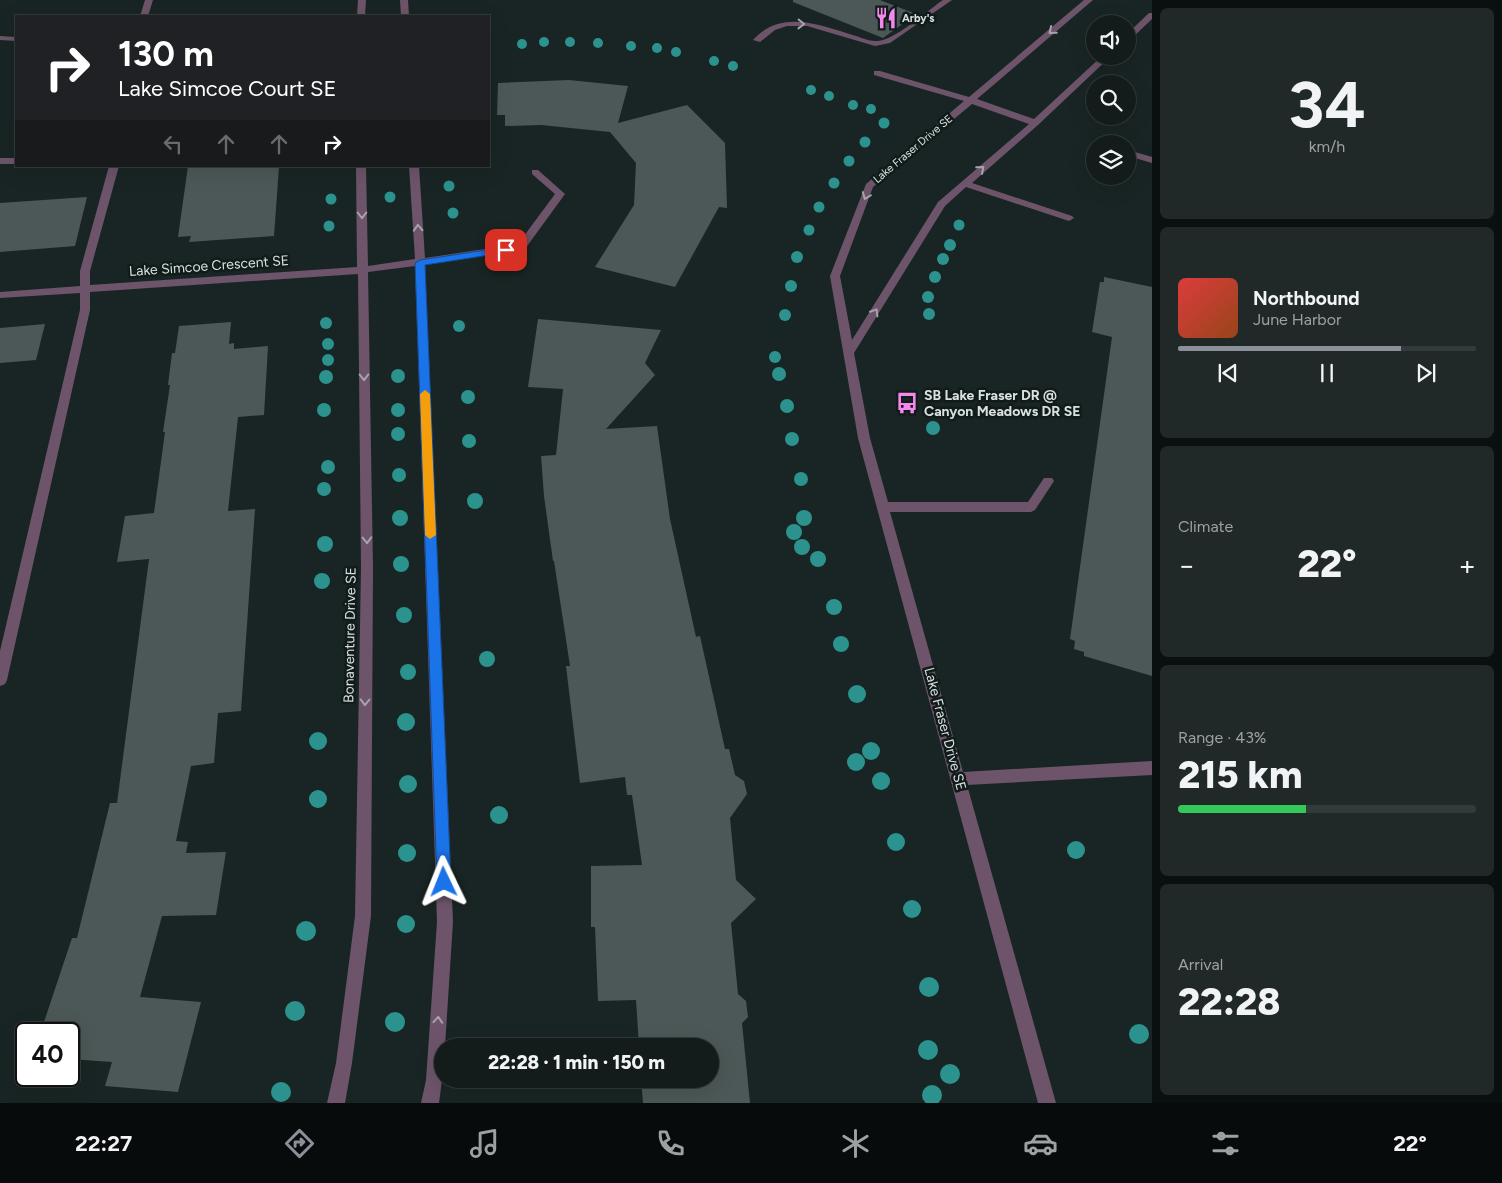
<!DOCTYPE html>
<meta charset="utf-8">
<style>
body{margin:0;font-family:Figtree,sans-serif;background:#202928;color:#f1f3f6;height:100vh;display:flex;flex-direction:column;font-size:19px;white-space:nowrap}
*{box-sizing:border-box;margin:0}
p{font-size:16px;color:#9da1a3}
.icon{flex:none;width:28px;height:28px;fill:none;stroke:currentColor;stroke-width:2;stroke-linecap:round;stroke-linejoin:round}
.map{position:relative;flex:1;overflow:hidden}
.drawer{display:flex;flex-direction:column;gap:8px;padding:8px;background:#0a0f0f;width:350px}
.drawer>*{flex:none}
.hud{position:absolute;left:15px;top:15px;width:475px;height:152px;border-radius:0px;box-shadow:0 5px 20px #0002,0 0 0 1px #323a3a;background:#202124;color:#fff;overflow:hidden}
.fabs{position:absolute;left:1086px;top:15px;display:grid;gap:10px}
.fabs a{display:grid;place-items:center;width:50px;height:50px;border-radius:50%;background:#131c1b;box-shadow:0 5px 20px #0002,0 0 0 1px #323a3a;font-size:25px}
.speed{position:absolute;left:15px;top:1022px;display:flex;gap:10px;font-size:25px;font-weight:700;text-align:center}
.speed>*{display:grid;place-content:center;width:65px;height:65px;border-radius:50%;background:#131c1b;box-shadow:0 5px 20px #0002,0 0 0 1px #323a3a;line-height:1}
.speed .limit{border:2px solid #111;border-radius:8px;background:#fff;color:#111}
.pin{position:absolute;display:grid;place-items:center;width:42px;height:42px;color:#fff;margin:-21px;border-radius:10px;box-shadow:0 2px 8px #0006}
.me{position:absolute;width:55px;margin:-28px;rotate:358deg;stroke-linejoin:round;filter:drop-shadow(0 0 4px #0008)}
.turn{display:flex;align-items:center;gap:18px;height:105px;padding:0 20px;font-size:22px}
.turn .icon{width:65px;height:65px;stroke-width:2.5}
.turn b{display:block;font-size:35px;line-height:42px}
.lanes{display:flex;align-items:center;height:48px;padding:0 20px;background:#0003;justify-content:center;gap:25px;direction:ltr}
.lanes .off{opacity:.35}
.big{font-size:38px;font-weight:800;line-height:1.1}
.drawer .card{flex:1;display:flex;flex-direction:column;justify-content:center;gap:8px;min-width:0;padding:0 18px;border-radius:8px;background:#202928}
.drawer .dial{align-items:center;gap:0}
.dial b{font-size:65px;line-height:1}
.song{display:flex;align-items:center;gap:15px}
.cover{width:60px;height:60px;border-radius:8px;background:linear-gradient(135deg,hsl(0 70% 55%),hsl(20 70% 35%))}
.played{height:5px;border-radius:2px;background:linear-gradient(90deg,#8c9099 75%,#323a3a 75%)}
.keys{display:flex;justify-content:space-around;direction:ltr}
.heat{display:flex;justify-content:space-between;align-items:center;font-size:28px;direction:ltr}
.charge{height:8px;border-radius:4px;background:linear-gradient(90deg,#34c759 43%,#323a3a 0)}
.trip{position:absolute;left:434px;top:1038px;width:285px;height:50px;border-radius:25px;background:#131c1b;box-shadow:0 5px 20px #0002,0 0 0 1px #323a3a;font-weight:800;line-height:50px;text-align:center}
.tab-bar{display:flex;height:80px;justify-content:space-around;align-items:center;background:#080b0b;color:#9da1a3}
.tab-bar .icon{width:35px;height:35px}
.tab-bar .active{color:#8c9099}
.tab-bar b{font-size:22px;color:#f1f3f6}
main{display:flex;flex:1;min-height:0}
.map>svg:first-child{display:block}
.building{fill:#4c5857}
.lines{fill:none;stroke-linecap:round;stroke-linejoin:round}
.minor{fill:#6d546a;fill-rule:evenodd}
.tree{fill:#2b928e}
.oneway{stroke:#a8a2ab}
.route{fill:#1a73e8;stroke:#114b97}
.slow{fill:#f59e0b}
.labels{text-anchor:middle;dominant-baseline:central;stroke-width:5;stroke-linejoin:round;paint-order:stroke}
.far-poi-label{font-size:11px;font-weight:bold;fill:#d9e1e0;stroke:#101b1a;text-anchor:start}
.far-street-label{font-size:11px;fill:#d9e1e0;stroke:#101b1a}
.street-label{font-size:14px;fill:#d9e1e0;stroke:#101b1a}
.poi-label{font-size:14px;font-weight:bold;fill:#d9e1e0;stroke:#101b1a;text-anchor:start}
</style>
<main>
<div class="map">
<svg width="1152" height="1103" viewBox="0 0 1152 1103">
<rect width="100%" height="100%" fill="#192524"/>
<path class="building" d="M793,0H880L916,14L883,38L793,2Z
M569,80L628,86L618,123L687,105L725,143L727,208L719,207L675,287L595,267L634,205L636,163L610,132L541,125L505,126V115H497L498,83Z
M188,166L279,167L274,236L189,242L191,236L178,237Z
M87,197L75,246L0,252V203Z
M1104,277L1152,287V676L1084,656V652L1074,649L1075,641L1070,639L1112,337L1092,332L1100,282H1104Z
M538,319L661,330L645,363L655,375L606,429L657,426L670,519L696,637L700,636L725,749H729L735,775L744,781L747,794L730,818L736,880L756,899L731,923L738,994L746,1001L748,1017L742,1023L750,1103H643L641,1079H710V1046H639L636,1000L598,1001L595,927H591V866L642,865L632,795H627L625,777L580,783L566,666H570L554,561H553L544,496L541,456L556,455L563,389L528,387Z
M231,322L229,344L234,343V349L268,346L264,415L238,417L228,511L255,509L241,711L218,713L214,763L191,766L176,841L188,842L186,853L226,852L216,915L162,916L140,997L201,1002L178,1092L105,1086L112,1062L69,1059V1034H40L72,938H77L110,803H117L149,559L117,562L125,516L154,513L165,432H163L170,385H168L172,353H175L179,326Z
M45,324L36,360L0,363V328Z"/>
<g class="lines">
<path class="minor" d="M145,0H153L148,16H140Z
M358,0H366L365,16H357Z
M400,0H408L409,16H401Z
M943,0H952L890,43L875,46L807,26H787L775,30L760,42L753,40C782,8 822,26 856,36C862,38 869,41 875,41C892,43 928,10 943,0Z
M1084,0H1093L977,99L1034,119L1102,56H1111L1038,125L972,183L1072,216L1074,218L1069,221L1066,220L966,187L945,206L854,353L870,438L888,502H1028L1044,478H1052L1054,481L1035,510L1031,512H890L963,772L1152,761V775L967,785L1056,1103H1038L858,438L830,276L866,184L964,101L874,75V71H880L969,97ZM972,104L1029,124L938,202L852,340L840,276L873,187Z
M1149,13H1152V19L1131,39H1128V33Z
M0,36L16,37V41L0,40Z
M1128,150L1152,157V163L1128,156Z
M0,158H16V164H0Z
M109,166H119L90,271V285L357,267L356,166H366L368,266L415,259L409,166H419L425,258L518,244L555,194L532,174V170H538L565,194L525,249L425,264L453,922L445,1046H442V1080L439,1103H421L426,1080L437,922L415,266L368,272L373,568L371,916L352,1063L345,1103H327L336,1063L355,916L361,568L358,274L90,292V310L7,680L5,684L0,686V651L80,310V293L0,298V292L80,286V271Z"/>
</g>
<g class="tree">
<circle cx="544" cy="42" r="5"/>
<circle cx="570" cy="42" r="5"/>
<circle cx="598" cy="43" r="5"/>
<circle cx="522" cy="44" r="5"/>
<circle cx="631" cy="46" r="5"/>
<circle cx="657" cy="48" r="5"/>
<circle cx="676" cy="52" r="5"/>
<circle cx="714" cy="61" r="5"/>
<circle cx="733" cy="66" r="5"/>
<circle cx="811" cy="90" r="5"/>
<circle cx="829" cy="96" r="5"/>
<circle cx="853" cy="105" r="5"/>
<circle cx="871" cy="109" r="5"/>
<circle cx="884" cy="123" r="5.5"/>
<circle cx="865" cy="142" r="5.5"/>
<circle cx="849" cy="161" r="5.5"/>
<circle cx="834" cy="183" r="5.5"/>
<circle cx="449" cy="186" r="5.5"/>
<circle cx="390" cy="197" r="5.5"/>
<circle cx="331" cy="199" r="5.5"/>
<circle cx="819" cy="207" r="5.5"/>
<circle cx="453" cy="213" r="5.5"/>
<circle cx="959" cy="225" r="5.5"/>
<circle cx="329" cy="226" r="5.5"/>
<circle cx="809" cy="230" r="5.5"/>
<circle cx="950" cy="245" r="6"/>
<circle cx="797" cy="257" r="6"/>
<circle cx="943" cy="259" r="6"/>
<circle cx="935" cy="277" r="6"/>
<circle cx="791" cy="286" r="6"/>
<circle cx="928" cy="297" r="6"/>
<circle cx="929" cy="314" r="6"/>
<circle cx="785" cy="315" r="6"/>
<circle cx="326" cy="323" r="6"/>
<circle cx="459" cy="326" r="6"/>
<circle cx="328" cy="344" r="6"/>
<circle cx="775" cy="357" r="6"/>
<circle cx="328" cy="360" r="6"/>
<circle cx="779" cy="374" r="7"/>
<circle cx="398" cy="376" r="7"/>
<circle cx="326" cy="377" r="7"/>
<circle cx="468" cy="397" r="7"/>
<circle cx="787" cy="406" r="7"/>
<circle cx="324" cy="410" r="7"/>
<circle cx="398" cy="410" r="7"/>
<circle cx="933" cy="428" r="7"/>
<circle cx="398" cy="434" r="7"/>
<circle cx="792" cy="439" r="7"/>
<circle cx="469" cy="441" r="7"/>
<circle cx="328" cy="467" r="7"/>
<circle cx="399" cy="475" r="7"/>
<circle cx="801" cy="479" r="7"/>
<circle cx="324" cy="489" r="7"/>
<circle cx="475" cy="501" r="8"/>
<circle cx="400" cy="518" r="8"/>
<circle cx="804" cy="518" r="8"/>
<circle cx="794" cy="532" r="8"/>
<circle cx="325" cy="544" r="8"/>
<circle cx="802" cy="547" r="8"/>
<circle cx="818" cy="559" r="8"/>
<circle cx="401" cy="564" r="8"/>
<circle cx="322" cy="581" r="8"/>
<circle cx="834" cy="607" r="8"/>
<circle cx="404" cy="615" r="8"/>
<circle cx="841" cy="644" r="8"/>
<circle cx="487" cy="659" r="8"/>
<circle cx="408" cy="672" r="8"/>
<circle cx="857" cy="694" r="9"/>
<circle cx="406" cy="722" r="9"/>
<circle cx="318" cy="741" r="9"/>
<circle cx="871" cy="751" r="9"/>
<circle cx="856" cy="762" r="9"/>
<circle cx="881" cy="781" r="9"/>
<circle cx="408" cy="784" r="9"/>
<circle cx="318" cy="799" r="9"/>
<circle cx="499" cy="815" r="9"/>
<circle cx="896" cy="842" r="9"/>
<circle cx="1076" cy="850" r="9"/>
<circle cx="407" cy="853" r="9"/>
<circle cx="912" cy="909" r="9"/>
<circle cx="406" cy="924" r="9"/>
<circle cx="306" cy="931" r="10"/>
<circle cx="929" cy="987" r="10"/>
<circle cx="295" cy="1011" r="10"/>
<circle cx="395" cy="1022" r="10"/>
<circle cx="1139" cy="1034" r="10"/>
<circle cx="928" cy="1050" r="10"/>
<circle cx="950" cy="1074" r="10"/>
<circle cx="281" cy="1092" r="10"/>
<circle cx="932" cy="1095" r="10"/>
</g>
<defs><path id="oneway-chevron" d="M-2-3.5L2.5 0L-2 3.5" fill="none" stroke-width="1.6" stroke-linecap="round" stroke-linejoin="round" transform="scale(1.25)"/></defs>
<g class="oneway">
<use href="#oneway-chevron" transform="translate(801 24) rotate(1)"/>
<use href="#oneway-chevron" transform="translate(1052 31) rotate(140)"/>
<use href="#oneway-chevron" transform="translate(981 169) rotate(-41)"/>
<use href="#oneway-chevron" transform="translate(866 196) rotate(111)"/>
<use href="#oneway-chevron" transform="translate(362 215) rotate(90)"/>
<use href="#oneway-chevron" transform="translate(418 228) rotate(-93)"/>
<use href="#oneway-chevron" transform="translate(875 312) rotate(-58)"/>
<use href="#oneway-chevron" transform="translate(364 377) rotate(89)"/>
<use href="#oneway-chevron" transform="translate(367 540) rotate(89)"/>
<use href="#oneway-chevron" transform="translate(365 702) rotate(91)"/>
<use href="#oneway-chevron" transform="translate(438 1020) rotate(-86)"/>
</g>
<path class="route" d="M506,247L511,250L509,252L425,265L451,882L449,887L444,889L439,887L437,882L415,263L420,260Z"/>
<path class="slow" d="M425,390L430,394L436,535L430,539L425,535L420,394Z"/>
<defs>
<g id="restaurant-bare" transform="scale(1.725)"><path d="M-5-6h1v4h1v-4h1v4h1v-4h1v5L-1.5 .5V6h-2V.5L-5-1ZM5-6V6H3V1.5H1.5Q1.5-4 5-6Z" fill="#f688ed" stroke="#101b1a" stroke-width="2.5" paint-order="stroke"/></g>
<g id="bus-bare" transform="scale(1.725)"><path d="M-5-6H5V4H4V6H2V4H-2V6H-4V4H-5ZM-3.5-4V0h7V-4ZM-3.5 1.2v1.5H-2V1.2ZM2 1.2v1.5H3.5V1.2Z" fill="#f688ed" stroke="#101b1a" stroke-width="2.5" paint-order="stroke"/></g>
</defs>
<g fill-rule="evenodd">
<use href="#restaurant-bare" x="886" y="18"/>
<use href="#bus-bare" x="907" y="403"/>
</g>
<g class="labels">
<g class="far-poi-label">
<text x="902" y="18">Arby's</text>
</g>
<g class="far-street-label">
<text transform="translate(913 149) rotate(-40)">Lake Fraser Drive SE</text>
</g>
<g class="street-label">
<text transform="translate(209 266) rotate(-4)">Lake Simcoe Crescent SE</text>
<text transform="translate(350 635) rotate(-89)">Bonaventure Drive SE</text>
<text transform="translate(945 729) rotate(75)">Lake Fraser Drive SE</text>
</g>
<g class="poi-label">
<text x="924" y="395">SB Lake Fraser DR @<tspan x="924" dy="16">Canyon Meadows DR SE</tspan></text>
</g>
</g>
</svg>
<div class="fabs">
<a><svg class="icon" aria-label="sound" viewBox="0 0 24 24"><path d="M4 9h4l5-4v14l-5-4H4zM17 9q2 3 0 6"/></svg></a>
<a><svg class="icon" aria-label="search" viewBox="0 0 24 24"><circle cx="10" cy="10" r="6"/><path d="M15 15l6 6"/></svg></a>
<a><svg class="icon" aria-label="layers" viewBox="0 0 24 24"><path d="M12 4l9 5-9 5-9-5zM3 14l9 5 9-5"/></svg></a>
</div>
<div class="speed"><div class="limit">40</div></div>
<div class="pin" style="left:506px;top:250px;background:#d93025"><svg class="icon" aria-label="arrive" viewBox="0 0 24 24"><path d="M6 21V4h12l-3 4 3 4H6"/></svg></div>
<svg class="me" style="left:444px;top:882px" viewBox="-20 -20 40 40"><path d="M0-17L14 15 0 8-14 15z" fill="#1a73e8" stroke="#fff" stroke-width="4"/></svg>
<div class="trip">22:28 · 1 min · 150 m</div>
<div class="hud">
<div class="turn"><svg class="icon" aria-label="right" viewBox="0 0 24 24"><path d="M7 20v-9h11M14 6l5 5-5 5"/></svg><div><b>130 m</b>Lake Simcoe Court SE</div></div>
<div class="lanes"><svg class="icon off" aria-label="left" viewBox="0 0 24 24"><path d="M17 20v-9H6M10 6l-5 5 5 5"/></svg><svg class="icon off" aria-label="ahead" viewBox="0 0 24 24"><path d="M12 20V5M6 11l6-6 6 6"/></svg><svg class="icon off" aria-label="ahead" viewBox="0 0 24 24"><path d="M12 20V5M6 11l6-6 6 6"/></svg><svg class="icon" aria-label="right" viewBox="0 0 24 24"><path d="M7 20v-9h11M14 6l5 5-5 5"/></svg></div>
</div>
</div>
<section class="drawer">
<div class="card dial"><b>34</b><p>km/h</p></div>
<div class="card">
<div class="song"><i class="cover"></i><div><b>Northbound</b><p>June Harbor</p></div></div>
<div class="played"></div>
<div class="keys"><svg class="icon" aria-label="previous" viewBox="0 0 24 24"><path d="M18 5L8 12l10 7zM5 5v14"/></svg><svg class="icon" aria-label="pause" viewBox="0 0 24 24"><path d="M8 5v14M16 5v14"/></svg><svg class="icon" aria-label="next" viewBox="0 0 24 24"><path d="M6 5l10 7-10 7zM19 5v14"/></svg></div>
</div>
<div class="card"><p>Climate</p>
<div class="heat"><a>−</a><b class="big">22°</b><a>+</a></div>
</div>
<div class="card"><p>Range · 43%</p><b class="big">215 km</b><div class="charge"></div></div>
<div class="card"><p>Arrival</p><b class="big">22:28</b></div>
</section>
</main>
<nav class="tab-bar">
<b>22:27</b>
<svg class="icon active" aria-label="directions" viewBox="0 0 24 24"><path d="M12 3l9 9-9 9-9-9zM9 14v-3h6M13 9l2 2-2 2"/></svg>
<svg class="icon" aria-label="music" viewBox="0 0 24 24"><path d="M9 18V5l10-2v13"/><circle cx="6" cy="18" r="3"/><circle cx="16" cy="16" r="3"/></svg>
<svg class="icon" aria-label="phone" viewBox="0 0 24 24"><path d="M5 4h4l2 5-3 2q2 4 5 5l2-3 5 2v4C11 20 4 13 5 4z"/></svg>
<svg class="icon" aria-label="climate" viewBox="0 0 24 24"><path d="M12 3v18M4 7l16 10M4 17L20 7"/></svg>
<svg class="icon" aria-label="car" viewBox="0 0 24 24"><path d="M5 17H2v-5l4-1 3-4h7l3 4 3 1v5h-3M9 17h6M6 11h13"/><circle cx="7" cy="17" r="2"/><circle cx="17" cy="17" r="2"/></svg>
<svg class="icon" aria-label="filters" viewBox="0 0 24 24"><path d="M4 7h16M4 17h16"/><circle cx="9" cy="7" r="2"/><circle cx="15" cy="17" r="2"/></svg>
<b>22°</b>
</nav>
